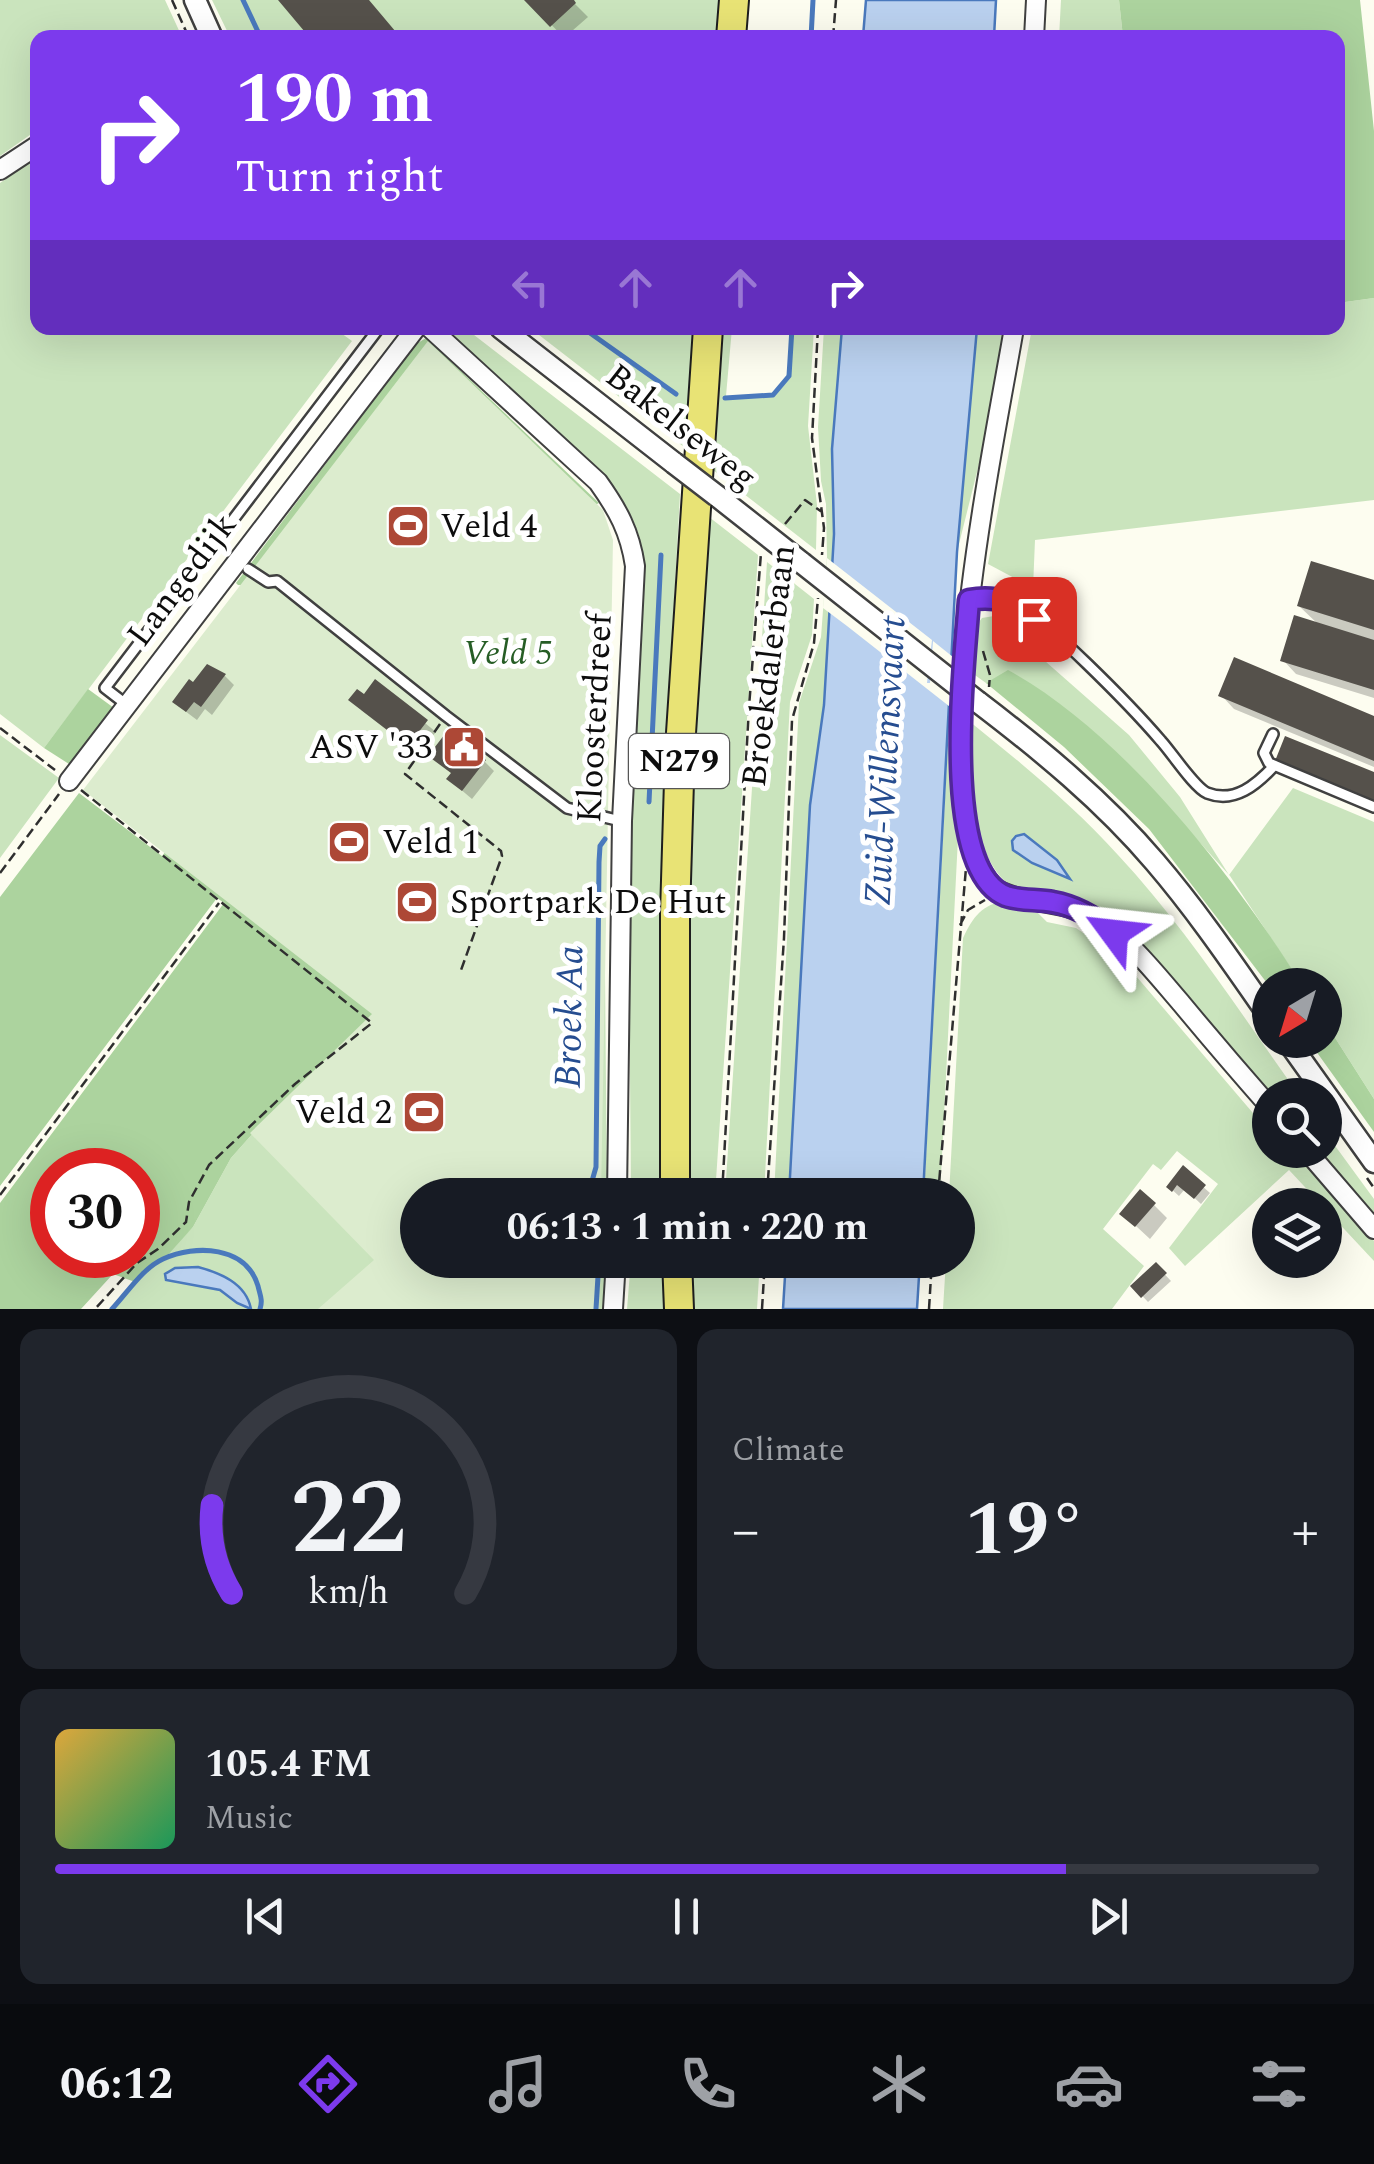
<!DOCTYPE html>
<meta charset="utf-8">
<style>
body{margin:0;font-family:Spectral,serif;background:#20242c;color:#f1f3f6;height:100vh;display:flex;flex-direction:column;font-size:38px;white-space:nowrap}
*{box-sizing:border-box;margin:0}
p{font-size:32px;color:#9ea1a6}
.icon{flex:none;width:55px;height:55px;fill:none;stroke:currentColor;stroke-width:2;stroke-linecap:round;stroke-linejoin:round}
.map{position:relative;height:1309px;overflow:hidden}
.panel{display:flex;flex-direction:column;gap:20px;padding:20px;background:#0d0f14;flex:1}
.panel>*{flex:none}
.banner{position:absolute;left:30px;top:30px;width:1315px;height:305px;border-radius:20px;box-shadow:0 10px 40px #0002;background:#7c3aed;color:#fff;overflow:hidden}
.needle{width:65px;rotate:218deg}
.controls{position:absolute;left:1252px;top:968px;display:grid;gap:20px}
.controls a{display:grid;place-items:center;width:90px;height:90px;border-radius:50%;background:#171b24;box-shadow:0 10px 40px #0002;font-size:50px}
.speed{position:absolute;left:30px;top:1148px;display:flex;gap:20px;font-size:50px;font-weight:700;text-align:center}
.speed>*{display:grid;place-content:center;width:130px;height:130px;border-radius:50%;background:#171b24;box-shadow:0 10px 40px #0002;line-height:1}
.speed .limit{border:15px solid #d22;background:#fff;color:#111}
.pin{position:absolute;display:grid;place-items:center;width:85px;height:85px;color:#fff;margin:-42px;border-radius:20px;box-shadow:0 5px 15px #0006}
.me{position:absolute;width:110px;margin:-55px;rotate:300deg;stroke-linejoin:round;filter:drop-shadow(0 0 8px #0008)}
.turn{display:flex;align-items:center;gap:35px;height:210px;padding:0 40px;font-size:45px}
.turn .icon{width:130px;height:130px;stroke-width:2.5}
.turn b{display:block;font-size:70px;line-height:85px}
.lanes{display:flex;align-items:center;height:95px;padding:0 40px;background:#0003;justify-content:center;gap:50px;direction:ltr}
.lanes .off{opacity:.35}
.big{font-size:75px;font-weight:700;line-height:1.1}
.panel .widget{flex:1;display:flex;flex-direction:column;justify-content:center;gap:15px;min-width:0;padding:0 35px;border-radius:20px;background:#20242c}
.panel .dial{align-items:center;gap:0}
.dial svg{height:260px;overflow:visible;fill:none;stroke:#363941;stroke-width:7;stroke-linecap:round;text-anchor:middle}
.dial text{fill:#f1f3f6;stroke:none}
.song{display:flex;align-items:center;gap:30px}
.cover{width:120px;height:120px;border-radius:15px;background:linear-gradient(135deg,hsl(40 70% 55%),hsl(150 70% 35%))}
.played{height:10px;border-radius:5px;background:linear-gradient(90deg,#7c3aed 80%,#363941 80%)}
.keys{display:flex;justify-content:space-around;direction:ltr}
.heat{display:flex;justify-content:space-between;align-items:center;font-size:55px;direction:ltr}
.panel .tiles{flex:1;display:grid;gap:20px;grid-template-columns:1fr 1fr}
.widget:last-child{grid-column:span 2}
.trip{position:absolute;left:400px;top:1178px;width:575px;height:100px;border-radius:50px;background:#171b24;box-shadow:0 10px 40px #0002;font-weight:700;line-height:100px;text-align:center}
.dock{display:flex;height:160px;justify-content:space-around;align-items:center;background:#090b0e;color:#9ea1a6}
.dock .icon{width:70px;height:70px}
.dock .selected{color:#7c3aed}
.dock b{font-size:45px;color:#f1f3f6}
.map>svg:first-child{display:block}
.green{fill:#cae4bd}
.forest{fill:#acd39e;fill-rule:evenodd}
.pitch{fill:#dcecce}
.water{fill:#bad1ef;stroke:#4a79bd;stroke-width:2.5}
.pier{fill:#fdfdf0}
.shadow{fill:#0003}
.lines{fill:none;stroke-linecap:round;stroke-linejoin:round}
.stream{stroke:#4a79bd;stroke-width:5}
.building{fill:#55514b}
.service-casing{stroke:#404040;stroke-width:14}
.minor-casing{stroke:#404040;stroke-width:22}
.tertiary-casing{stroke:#404040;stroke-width:25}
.primary-casing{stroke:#1e1e1e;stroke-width:32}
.path{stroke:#2f2f2f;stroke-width:2.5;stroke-dasharray:10 5;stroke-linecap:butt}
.service{stroke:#fff;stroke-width:9}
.minor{stroke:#fff;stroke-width:18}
.tertiary{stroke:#fff;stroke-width:20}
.primary{stroke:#e8e375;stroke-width:28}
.tertiary-bridge-casing{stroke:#404040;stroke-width:25;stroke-linecap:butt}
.tertiary-bridge{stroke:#fff;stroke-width:20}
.route-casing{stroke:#51269a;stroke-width:25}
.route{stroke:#7c3aed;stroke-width:18}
.labels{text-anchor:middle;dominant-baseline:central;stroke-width:10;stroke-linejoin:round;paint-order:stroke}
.shield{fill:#fff;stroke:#565656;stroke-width:2.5}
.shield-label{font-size:32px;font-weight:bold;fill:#0d0d0d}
.street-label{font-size:35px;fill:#0d0d0d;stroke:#fff}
.poi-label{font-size:35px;fill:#0d0d0d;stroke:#fff;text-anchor:start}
.park-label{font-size:35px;font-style:italic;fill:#265d25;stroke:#fff}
.water-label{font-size:38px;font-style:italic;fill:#264d90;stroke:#fff}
</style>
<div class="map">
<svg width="1374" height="1309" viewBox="0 0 1374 1309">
<rect width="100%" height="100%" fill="#fdfdf0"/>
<path class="green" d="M0,0H165L182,37L38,38L37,130L0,156Z
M212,0H722L719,38L230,37Z
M1061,0H1119L1123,37L1059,38Z
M37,157L38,328H334L352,341L44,748L0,714V183Z
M1374,298V500L1035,540L1033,588L988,564L1032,328H1338V303Z
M443,328H465L680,494L665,767L664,1195H631L628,834L645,574C643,541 635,520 618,492Z
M530,328H694L684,447Z
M715,328H732L726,396C790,402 788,384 793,328H814L808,426L817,505L816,550L704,463Z
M824,328H842L832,449L834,534L824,705L810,805L789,1195H774L799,703L821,637L827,557L826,504L821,481L818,427Z
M977,328H1013L957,552Z
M700,510L758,555L715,1195H686L684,930Z
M767,562L814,599L812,635L790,702L764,1195H725Z
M994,616L1129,735L1180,797L1229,875L1293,788L1374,822V1099L1325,1022V985H1302L1230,876L1165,804L1095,733L1009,671L986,683L972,673L976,626L982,618Z
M969,721C1021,763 1073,805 1118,855C1186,928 1241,1014 1299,1095H1270L1132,939L1011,887C968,853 970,772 969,721Z
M0,735L59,778L0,858Z
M948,741L959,818L940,1195H924Z
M604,863L607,1195H418V1260H607L603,1309H111L193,1227L231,1158L255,1131Z
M1006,901L1019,909L1038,913L1047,922L1076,928L1108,950L1136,976L1270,1133V1150L1296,1152L1374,1241V1261L1289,1170L1185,1266L1169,1248L1218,1184L1177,1151L1161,1170L1153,1164L1103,1229L1144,1266L1112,1309H943L946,1260H958V1195H949L963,938C973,917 982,904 1006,901Z
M1325,1132L1374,1199V1220L1314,1150H1325Z
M631,1260H666L667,1309H627Z
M687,1260H760L757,1309H689Z"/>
<path class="forest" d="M1119,0H1360L1374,131V298L1338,303V38L1123,37Z
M426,338L599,503L585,510L276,587L238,585L236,583L416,344Z
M1008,670C1122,732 1235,877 1302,985L1270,987L1149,829L1064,747L986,683Z
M88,689L114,708L69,764L44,748Z
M79,793L162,856L188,825L556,847L255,1131L231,1158L193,1227L166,1257L135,1282L113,1274L81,1309H0V1203L224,903L217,898L0,1186V897ZM52,1170H138V1255H52Z
M1325,1022L1374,1099V1132L1308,1040H1325Z"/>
<path class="pitch" d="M428,341L603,510L613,540L601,1195H418V1260H600L599,1309H318L374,1260L250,1133L372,1014L83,790Z"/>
<path class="water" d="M866,0H996L994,37H863Z
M842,328H977L957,552L923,1195H789L810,805L824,705L834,534L832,449Z
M1024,834L1057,860L1070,879L1032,863L1013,850L1012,841L1016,836Z
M786,1260H920L917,1309H783Z
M198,1267C220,1273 246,1283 251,1309L237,1303L220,1290L166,1280L165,1274L175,1268Z"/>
<path class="pier" d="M827,558L932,640L927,683H930L933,641L958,661L954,710L847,626L851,583L847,626L823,608Z"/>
<path class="shadow" d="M528,0H571L588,17L564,38Z
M1374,583V698L1296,674L1283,660L1320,626L1299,606Z
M208,667L225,676L234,685L212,715L205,709L197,720L185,711L194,686Z
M376,683L436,732L418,754L361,710L364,698Z
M1221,695L1374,718V767L1234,709Z
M1278,760L1374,775V807L1292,774Z
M484,761L494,771L472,799L459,788Z
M1183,1169L1210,1193L1201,1204L1185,1189L1179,1196L1169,1187Z
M1154,1205L1167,1218L1150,1239L1123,1214Z
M1156,1265L1171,1281L1148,1302L1134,1287Z"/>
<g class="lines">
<path class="stream" d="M243,0L261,38
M811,38L813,0
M583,328L676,394
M725,398L773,395L789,376L792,328
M649,802L661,555
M588,1195L596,1167L599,862L600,846L605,839
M112,1309C127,1293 143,1268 163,1259C196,1244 246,1246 258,1286C260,1295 263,1300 260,1309
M596,1309L599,1260"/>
</g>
<path class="building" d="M278,0H369L401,38H310Z
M524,0H574L576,3L550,27Z
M1311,561L1374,580V630L1297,606Z
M1294,615L1374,640V690L1280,661Z
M1234,657L1374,716V761L1218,696Z
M207,664L226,674L201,707L194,702L186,712L172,702L189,679L193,682Z
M375,679L428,720L408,746L348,700L357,689L364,694Z
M448,730L486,760L462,791L446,779L451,773L428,756Z
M1285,736L1374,772V801L1275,761Z
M1183,1165L1206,1185L1194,1199L1177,1185L1172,1192L1166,1187Z
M1140,1189L1156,1203L1135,1227L1119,1214Z
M1156,1262L1167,1273L1141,1298L1130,1286Z"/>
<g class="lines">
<g class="service-casing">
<path id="service" d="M248,569L268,582L277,581L446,716L567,808L621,821
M969,600C982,598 994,596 1007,600C1038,609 1137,713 1161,741C1172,753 1194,787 1207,793C1235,804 1257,784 1274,766
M127,705L105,688L379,328
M1273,734L1264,753L1269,763L1374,807"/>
</g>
<g class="minor-casing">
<path id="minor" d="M1034,38L1036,0
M0,170L38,145
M430,328L598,482C618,510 630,532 635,566L622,821L617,1195
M1014,328C996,436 915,810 994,887C1011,903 1067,900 1095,918C1129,939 1155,973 1181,1003C1210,1038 1240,1073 1270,1107
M69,781L416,328
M1306,1150L1374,1229
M613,1309L616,1260"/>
</g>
<g class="tertiary-casing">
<path id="tertiary" d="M195,0L212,38
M501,328L674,463
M717,496L802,563
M978,702C1041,750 1103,801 1155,862C1197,911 1233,964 1270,1017
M1287,1040L1374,1162"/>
</g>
<g class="primary-casing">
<path id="primary" d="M731,38L734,0
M675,1195V914L680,748L708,328
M677,1260L679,1309"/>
</g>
<path class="path" d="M172,0L189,38
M833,38L836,0
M818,328L812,438L824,528L822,555
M785,524L805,500L822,512
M983,651L990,675L989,687
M440,724L405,774L501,851L502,856L460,973
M0,728L55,770
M81,790L372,1023L295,1084L209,1165L189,1202L186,1222L158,1249L137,1263L95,1309
M0,873L59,794
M960,925L968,910L985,900
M1367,1178L1374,1188
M0,1195L219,903
M722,1195L749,707L761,553
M767,1195L784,938L792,720L814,643L818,598
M938,1195L966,868
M762,1309L765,1260
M929,1309L932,1260"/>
<use href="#service" class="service"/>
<use href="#minor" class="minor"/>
<use href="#tertiary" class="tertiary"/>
<use href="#primary" class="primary"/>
<g class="tertiary-bridge-casing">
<path id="tertiary-bridge" d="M674,463L717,496
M802,563L978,702"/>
</g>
<use href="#tertiary-bridge" class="tertiary-bridge"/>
</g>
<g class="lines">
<g class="route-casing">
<path id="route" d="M1034,619C1012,602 997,595 969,600C965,658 939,870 1006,896C1020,901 1038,899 1053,902C1076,906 1096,918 1114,933"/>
</g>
<use href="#route" class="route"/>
</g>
<defs>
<g id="stadium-square" transform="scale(2.25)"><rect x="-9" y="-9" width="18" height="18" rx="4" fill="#ad4836" stroke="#fff"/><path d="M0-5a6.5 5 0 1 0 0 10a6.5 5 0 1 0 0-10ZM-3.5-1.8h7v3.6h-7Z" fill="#fff"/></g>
<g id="civic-square" transform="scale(2.25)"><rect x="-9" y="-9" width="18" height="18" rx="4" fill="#ad4836" stroke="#fff"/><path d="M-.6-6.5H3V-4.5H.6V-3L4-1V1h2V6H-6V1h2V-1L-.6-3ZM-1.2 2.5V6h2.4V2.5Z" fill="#fff"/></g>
</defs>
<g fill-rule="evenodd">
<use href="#stadium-square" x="408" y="526"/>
<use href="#civic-square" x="464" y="747"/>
<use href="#stadium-square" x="349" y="842"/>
<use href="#stadium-square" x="417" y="902"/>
<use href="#stadium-square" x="424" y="1112"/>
</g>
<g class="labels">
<rect class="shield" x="629" y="734" width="100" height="54" rx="8"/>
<g class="shield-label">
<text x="679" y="761">N279</text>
</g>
<g class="street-label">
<text transform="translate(681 427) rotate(38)">Bakelseweg</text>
<text transform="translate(182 580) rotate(-53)">Langedijk</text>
<text transform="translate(769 666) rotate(-83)">Broekdalerbaan</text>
<text transform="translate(595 718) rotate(-87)">Kloosterdreef</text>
</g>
<g class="poi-label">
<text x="440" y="526">Veld 4</text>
<text x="432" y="747" text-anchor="end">ASV '33</text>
<text x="382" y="842">Veld 1</text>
<text x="450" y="902">Sportpark De Hut</text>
<text x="392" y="1112" text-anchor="end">Veld 2</text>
</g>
<g class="park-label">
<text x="508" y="653">Veld 5</text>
</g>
<g class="water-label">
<text transform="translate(886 761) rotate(-87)">Zuid-Willemsvaart</text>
<text transform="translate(570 1017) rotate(-89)">Broek Aa</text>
</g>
</g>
</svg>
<div class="controls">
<a><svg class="needle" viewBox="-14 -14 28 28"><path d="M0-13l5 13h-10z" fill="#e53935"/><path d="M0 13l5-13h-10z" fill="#9ea1a6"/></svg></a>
<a><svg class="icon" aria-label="search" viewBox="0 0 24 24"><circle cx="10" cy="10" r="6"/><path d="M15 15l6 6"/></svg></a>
<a><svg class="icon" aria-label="layers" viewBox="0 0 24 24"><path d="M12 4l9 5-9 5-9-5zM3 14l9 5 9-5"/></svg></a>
</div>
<div class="speed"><div class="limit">30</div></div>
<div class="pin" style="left:1034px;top:619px;background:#d93025"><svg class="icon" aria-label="arrive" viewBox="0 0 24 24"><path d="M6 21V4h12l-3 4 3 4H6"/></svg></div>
<svg class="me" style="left:1114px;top:933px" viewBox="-20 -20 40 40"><path d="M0-17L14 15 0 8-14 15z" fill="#7c3aed" stroke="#fff" stroke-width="4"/></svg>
<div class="trip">06:13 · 1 min · 220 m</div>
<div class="banner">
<div class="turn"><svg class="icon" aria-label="right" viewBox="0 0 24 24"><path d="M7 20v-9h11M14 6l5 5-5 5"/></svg><div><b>190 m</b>Turn right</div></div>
<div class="lanes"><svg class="icon off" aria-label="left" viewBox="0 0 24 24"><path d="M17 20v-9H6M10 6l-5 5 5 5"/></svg><svg class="icon off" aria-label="ahead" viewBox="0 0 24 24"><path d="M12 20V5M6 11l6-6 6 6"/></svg><svg class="icon off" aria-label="ahead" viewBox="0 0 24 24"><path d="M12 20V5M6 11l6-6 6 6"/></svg><svg class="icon" aria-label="right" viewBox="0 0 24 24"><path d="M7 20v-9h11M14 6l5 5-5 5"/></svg></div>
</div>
</div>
<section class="panel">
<div class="tiles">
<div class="widget dial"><svg viewBox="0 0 100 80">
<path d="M14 69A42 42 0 1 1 86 69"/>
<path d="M14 69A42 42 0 0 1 8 42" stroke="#7c3aed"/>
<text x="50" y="56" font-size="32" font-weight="700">22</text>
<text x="50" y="72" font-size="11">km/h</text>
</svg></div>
<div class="widget"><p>Climate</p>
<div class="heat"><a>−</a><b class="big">19°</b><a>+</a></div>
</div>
<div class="widget">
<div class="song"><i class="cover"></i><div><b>105.4 FM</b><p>Music</p></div></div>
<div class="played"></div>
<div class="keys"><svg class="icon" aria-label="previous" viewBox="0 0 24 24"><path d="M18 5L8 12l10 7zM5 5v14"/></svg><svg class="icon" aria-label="pause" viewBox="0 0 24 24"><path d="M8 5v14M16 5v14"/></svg><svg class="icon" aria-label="next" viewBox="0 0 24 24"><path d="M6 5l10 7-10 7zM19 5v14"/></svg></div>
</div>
</div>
</section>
<nav class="dock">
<b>06:12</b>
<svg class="icon selected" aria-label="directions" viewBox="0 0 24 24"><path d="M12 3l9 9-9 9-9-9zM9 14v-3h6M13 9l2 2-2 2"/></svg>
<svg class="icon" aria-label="music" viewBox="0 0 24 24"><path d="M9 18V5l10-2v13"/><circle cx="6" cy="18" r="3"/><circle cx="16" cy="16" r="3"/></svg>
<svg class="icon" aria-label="phone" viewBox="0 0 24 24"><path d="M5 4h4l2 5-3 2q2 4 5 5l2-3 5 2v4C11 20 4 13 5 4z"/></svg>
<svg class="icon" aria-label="climate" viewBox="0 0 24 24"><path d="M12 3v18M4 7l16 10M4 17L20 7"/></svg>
<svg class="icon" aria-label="car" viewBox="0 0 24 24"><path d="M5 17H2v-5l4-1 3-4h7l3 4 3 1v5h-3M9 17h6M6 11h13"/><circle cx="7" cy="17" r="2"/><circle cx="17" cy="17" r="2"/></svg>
<svg class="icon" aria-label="filters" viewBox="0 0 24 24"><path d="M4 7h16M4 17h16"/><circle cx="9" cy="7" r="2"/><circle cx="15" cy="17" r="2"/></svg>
</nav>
